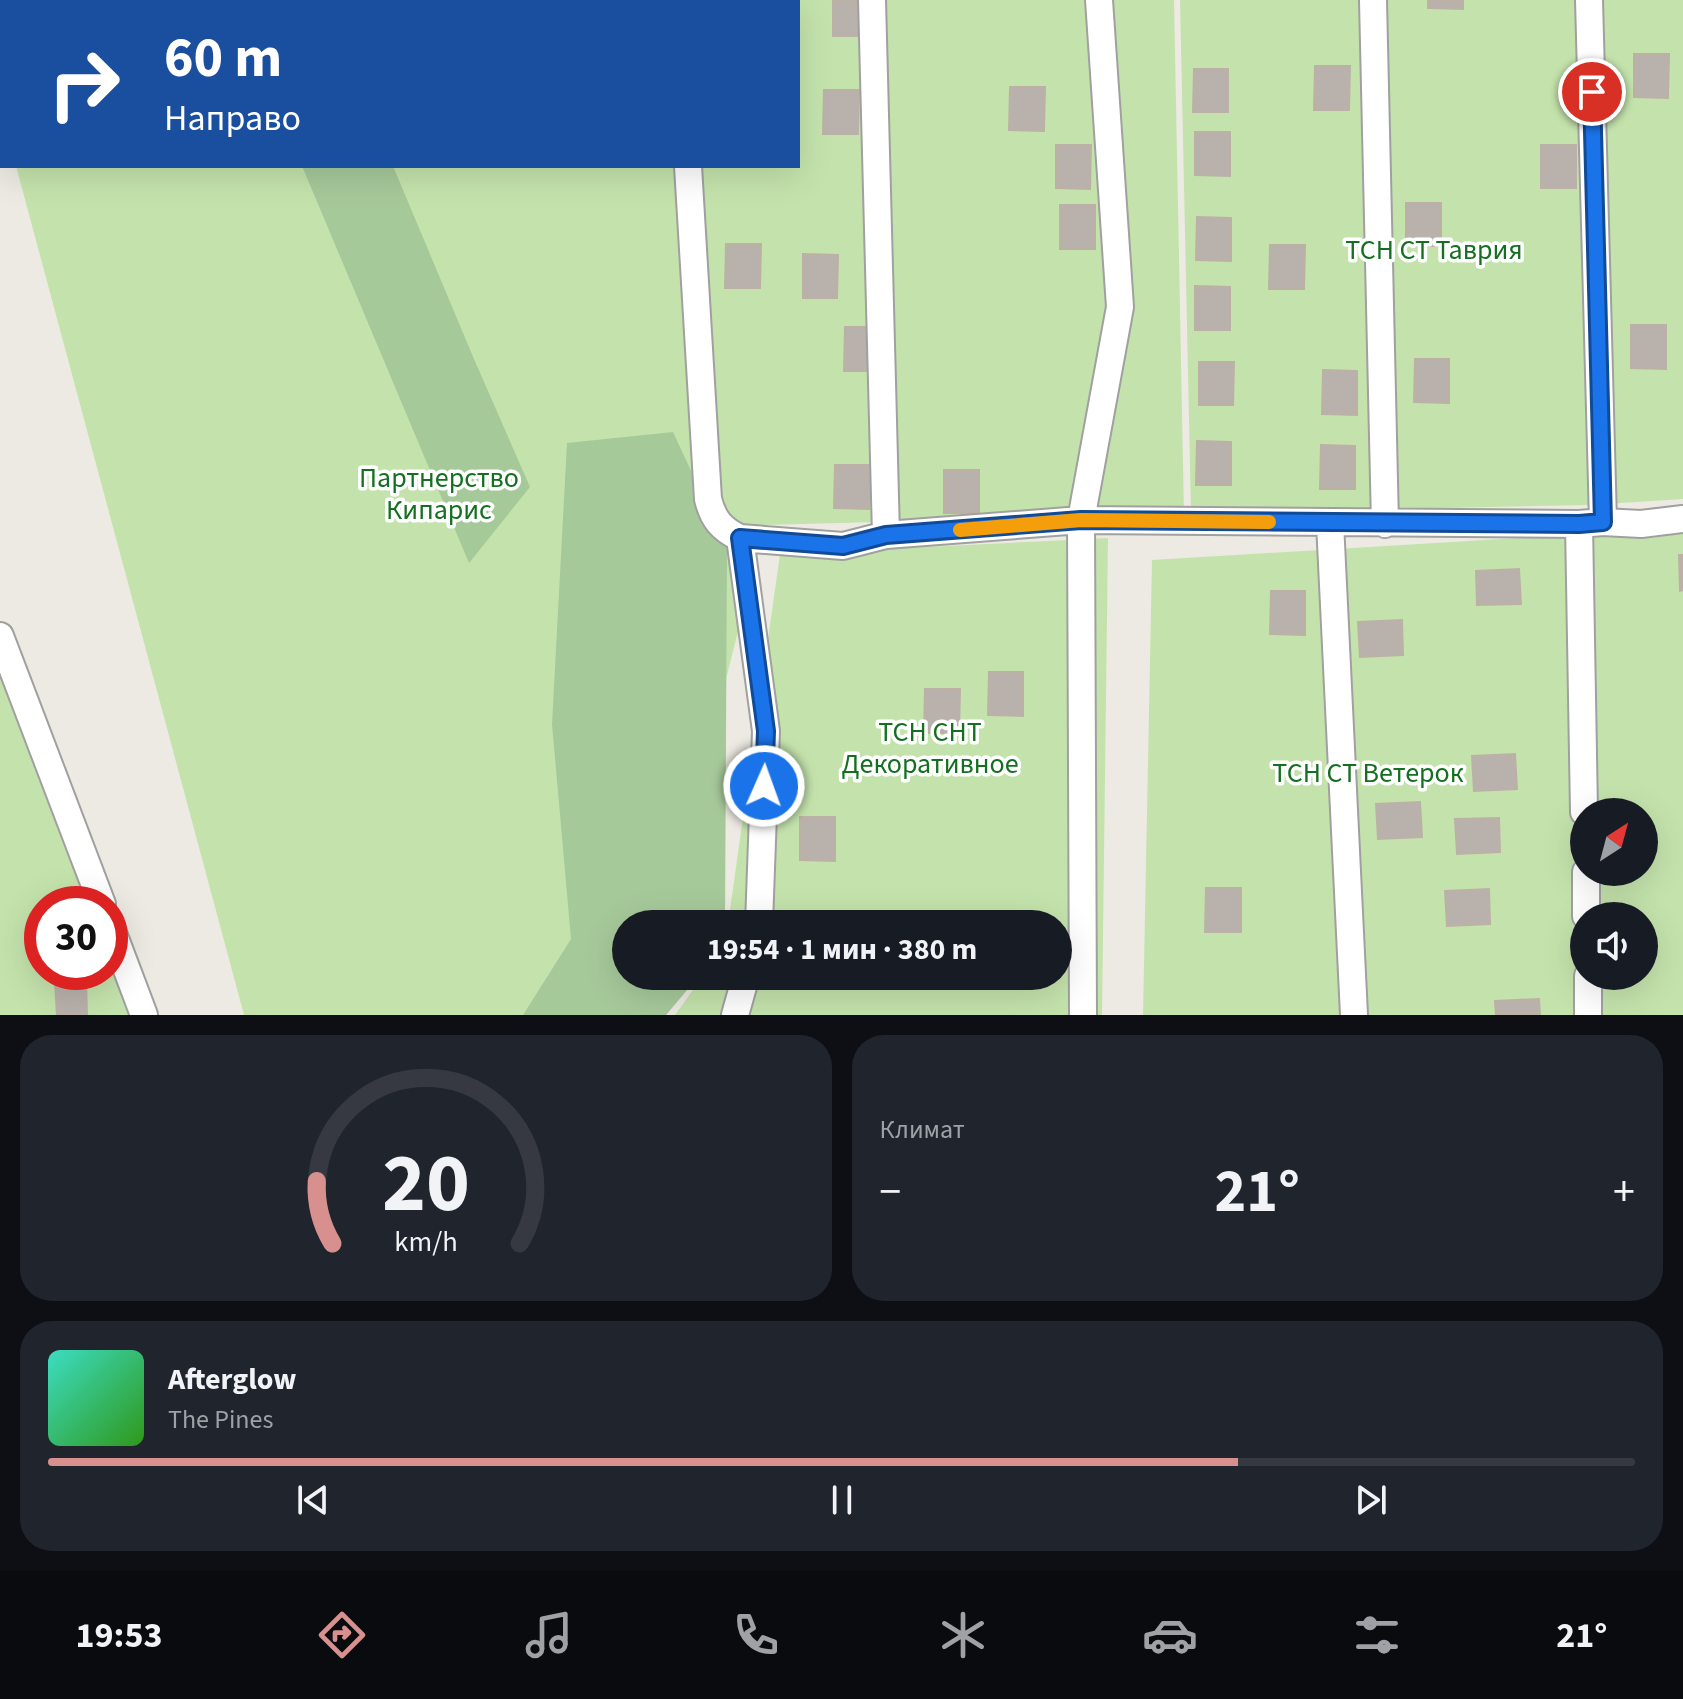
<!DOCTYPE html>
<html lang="ru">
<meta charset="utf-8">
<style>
body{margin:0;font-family:"Source Sans 3",sans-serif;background:#20242c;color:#f1f3f6;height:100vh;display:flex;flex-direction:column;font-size:30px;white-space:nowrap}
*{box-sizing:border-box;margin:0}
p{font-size:26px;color:#9ea1a6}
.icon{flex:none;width:44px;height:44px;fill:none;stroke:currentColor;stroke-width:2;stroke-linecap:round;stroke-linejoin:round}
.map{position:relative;height:1015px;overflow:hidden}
.drawer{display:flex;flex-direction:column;gap:20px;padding:20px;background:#0d0f14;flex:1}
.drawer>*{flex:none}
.banner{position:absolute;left:0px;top:0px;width:800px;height:168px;box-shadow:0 8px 32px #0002;background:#1a4fa0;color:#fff;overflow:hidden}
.needle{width:52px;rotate:36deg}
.tools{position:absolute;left:1570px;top:798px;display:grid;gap:16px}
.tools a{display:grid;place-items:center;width:88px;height:88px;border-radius:50%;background:#171b24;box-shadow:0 8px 32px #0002;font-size:40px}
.speed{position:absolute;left:24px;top:886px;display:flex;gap:16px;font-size:40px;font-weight:700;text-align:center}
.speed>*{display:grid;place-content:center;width:104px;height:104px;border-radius:50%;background:#171b24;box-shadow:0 8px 32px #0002;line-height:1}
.speed .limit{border:12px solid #d22;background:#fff;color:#111}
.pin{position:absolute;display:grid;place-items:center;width:68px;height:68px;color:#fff;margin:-34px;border:4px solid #fff;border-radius:50%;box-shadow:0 2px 8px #0007}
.me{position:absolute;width:88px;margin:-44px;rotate:2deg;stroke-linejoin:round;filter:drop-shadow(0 0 6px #0008)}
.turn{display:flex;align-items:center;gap:28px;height:168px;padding:0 32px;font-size:36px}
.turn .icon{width:104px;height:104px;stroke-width:2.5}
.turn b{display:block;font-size:56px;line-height:68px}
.big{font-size:60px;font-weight:700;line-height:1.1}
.drawer .widget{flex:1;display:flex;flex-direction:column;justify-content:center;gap:12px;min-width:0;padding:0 28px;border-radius:32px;background:#20242c}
.drawer .dial{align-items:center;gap:0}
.dial svg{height:208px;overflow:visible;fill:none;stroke:#363941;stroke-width:7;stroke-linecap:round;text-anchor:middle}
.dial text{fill:#f1f3f6;stroke:none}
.song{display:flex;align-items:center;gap:24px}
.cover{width:96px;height:96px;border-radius:12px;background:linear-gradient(135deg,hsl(170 70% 55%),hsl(110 70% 35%))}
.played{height:8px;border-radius:4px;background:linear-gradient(90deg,#d7908e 75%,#363941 75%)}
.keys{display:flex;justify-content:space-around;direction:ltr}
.heat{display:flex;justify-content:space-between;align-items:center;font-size:44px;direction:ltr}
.drawer .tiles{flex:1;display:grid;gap:20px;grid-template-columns:1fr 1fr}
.widget:last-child{grid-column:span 2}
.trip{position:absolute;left:612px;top:910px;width:460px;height:80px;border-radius:40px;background:#171b24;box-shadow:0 8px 32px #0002;font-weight:700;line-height:80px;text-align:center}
.tabs{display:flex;height:128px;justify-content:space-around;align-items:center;background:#090b0e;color:#9ea1a6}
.tabs .icon{width:56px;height:56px}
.tabs .selected{color:#d7908e}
.tabs b{font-size:36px;color:#f1f3f6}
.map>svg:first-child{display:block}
.grass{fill:#c4e3ac;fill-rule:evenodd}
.forest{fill:#a6c99a}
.building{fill:#b9b2ac;stroke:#bdb1a6;stroke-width:2}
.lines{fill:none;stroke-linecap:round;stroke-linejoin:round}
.minor-casing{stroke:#a0a0a0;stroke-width:30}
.minor{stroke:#fff;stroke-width:26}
.route-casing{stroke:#114b97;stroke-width:20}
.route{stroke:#1a73e8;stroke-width:14}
.slow{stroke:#f59e0b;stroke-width:14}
.labels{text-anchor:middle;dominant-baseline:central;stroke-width:7;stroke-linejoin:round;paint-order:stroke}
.park-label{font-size:28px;fill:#147020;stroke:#fff}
</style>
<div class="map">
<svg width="1683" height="1015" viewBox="0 0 1683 1015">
<rect width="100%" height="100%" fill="#edeae3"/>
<path class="grass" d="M0,0H1174L1184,514L765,525L664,924H626V976L641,1015H244L16,166H798V2H2V115L0,108Z
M1180,0H1683V499L1590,505L1191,513Z
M1683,528V1015H1143L1152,560ZM1584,812H1644V872H1584ZM1584,916H1644V976H1584Z
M1108,538L1102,1015H675L703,976H1058V924H728L780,554Z
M0,632L99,904H42V972H110V934L139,1015H0Z"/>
<path class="forest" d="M302,166H393L474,359L530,487L469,563Z
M673,432L727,548L725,924H626V976H699L666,1015H523L571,939L552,724L567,443Z"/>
<path class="building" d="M833,0H868V36H833Z
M1428,0H1463V9L1428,8Z
M1634,54H1669L1668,98L1634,97Z
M1315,66H1350L1349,110H1314Z
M1194,69H1228V112H1193Z
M1010,87H1045L1044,131L1009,130Z
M824,90H859L858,134H823Z
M1195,132H1230V176L1195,175Z
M1056,145H1091L1090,189L1056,188Z
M1541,145H1576V188H1541Z
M1406,203H1441V246H1406Z
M1060,205H1095V249H1060Z
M1197,217L1231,218V261L1196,260Z
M726,244H761L760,288H725Z
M1270,245H1305L1304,289H1269Z
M803,254L838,255L837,298H803Z
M1195,286L1230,287V330H1195Z
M1631,325H1666V369L1631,368Z
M845,327H880L879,371H844Z
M1415,359H1449V403L1414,402Z
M1199,362H1234L1233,405H1199Z
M1323,370L1357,371V415L1322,414Z
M1197,441L1231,442V485H1196Z
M1321,445L1355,446V489H1320Z
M835,465H870L869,509L834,508Z
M944,470H979V513H944Z
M1679,555H1683V590L1680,591Z
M1519,569L1521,604L1477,605L1476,571Z
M1271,591H1305V635L1270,634Z
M1402,620L1403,655L1360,657L1358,622Z
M989,672H1023V716L988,715Z
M925,689H960L959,733H924Z
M1515,754L1517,789L1474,791L1472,756Z
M1420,802L1422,837L1378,839L1376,804Z
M800,817H835V861L800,860Z
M1499,818L1500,852L1457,854L1455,819Z
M1206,888H1241V932H1205Z
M1489,889L1490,924L1447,926L1445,891Z
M86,981L87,1015H57L55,982Z
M1539,999L1540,1015H1496L1495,1001Z"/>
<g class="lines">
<g class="minor-casing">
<path id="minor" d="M678,0V2
M872,0L886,535
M1373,0L1385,524
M1589,0L1603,522
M688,166L708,499C713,519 721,529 740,538L843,546L886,535L1081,520L1579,524L1603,522L1641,524L1683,519
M1330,523L1354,1015
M1579,524L1584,812
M740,538L766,731L759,924
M0,636L102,904
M1586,872V916
M110,925L144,1015
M1588,976V1015
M735,1015L746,976
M1083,1015L1081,520L1120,307L1099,0"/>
</g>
<use href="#minor" class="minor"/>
</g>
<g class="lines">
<g class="route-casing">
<path id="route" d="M764,786L766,731L740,538L843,546L886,535L1081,520L1579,524L1603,522L1592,92"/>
</g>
<use href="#route" class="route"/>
<path class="slow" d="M960,530L1081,520L1269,522"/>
</g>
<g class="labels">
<g class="park-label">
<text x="1434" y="250">ТСН СТ Таврия</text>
<text x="439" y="478">Партнерство<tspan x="439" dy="32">Кипарис</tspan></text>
<text x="930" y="732">ТСН СНТ<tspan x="930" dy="32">Декоративное</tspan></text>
<text x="1368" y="773">ТСН СТ Ветерок</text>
</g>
</g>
</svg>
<div class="tools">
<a><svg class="needle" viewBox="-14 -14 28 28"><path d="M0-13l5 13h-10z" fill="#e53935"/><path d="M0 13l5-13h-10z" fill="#9ea1a6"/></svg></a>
<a><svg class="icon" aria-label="sound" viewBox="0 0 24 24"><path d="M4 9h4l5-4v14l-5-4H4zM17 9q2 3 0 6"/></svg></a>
</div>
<div class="speed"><div class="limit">30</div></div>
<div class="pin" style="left:1592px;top:92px;background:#d93025"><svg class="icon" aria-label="arrive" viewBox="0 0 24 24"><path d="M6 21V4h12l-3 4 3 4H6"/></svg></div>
<svg class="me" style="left:764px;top:786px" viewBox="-20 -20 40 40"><circle r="17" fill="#1a73e8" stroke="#fff" stroke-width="3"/><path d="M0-11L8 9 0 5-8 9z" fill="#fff"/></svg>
<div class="trip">19:54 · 1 мин · 380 m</div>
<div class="banner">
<div class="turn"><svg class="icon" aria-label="right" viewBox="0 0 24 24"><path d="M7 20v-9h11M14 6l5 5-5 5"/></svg><div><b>60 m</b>Направо</div></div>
</div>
</div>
<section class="drawer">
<div class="tiles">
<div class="widget dial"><svg viewBox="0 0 100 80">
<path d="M14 69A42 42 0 1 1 86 69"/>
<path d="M14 69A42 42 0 0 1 8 45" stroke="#d7908e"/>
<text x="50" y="56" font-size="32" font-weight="700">20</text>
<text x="50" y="72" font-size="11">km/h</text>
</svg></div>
<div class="widget"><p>Климат</p>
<div class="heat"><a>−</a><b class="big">21°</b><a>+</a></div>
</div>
<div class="widget">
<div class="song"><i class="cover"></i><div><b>Afterglow</b><p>The Pines</p></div></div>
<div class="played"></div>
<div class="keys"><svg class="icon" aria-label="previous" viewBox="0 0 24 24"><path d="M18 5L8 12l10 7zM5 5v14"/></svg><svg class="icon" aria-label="pause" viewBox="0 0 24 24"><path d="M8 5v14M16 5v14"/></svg><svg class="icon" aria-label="next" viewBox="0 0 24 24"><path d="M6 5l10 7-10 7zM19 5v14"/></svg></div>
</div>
</div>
</section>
<nav class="tabs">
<b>19:53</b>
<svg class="icon selected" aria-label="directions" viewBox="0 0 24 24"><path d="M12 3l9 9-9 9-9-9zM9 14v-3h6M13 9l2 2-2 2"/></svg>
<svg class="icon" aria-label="music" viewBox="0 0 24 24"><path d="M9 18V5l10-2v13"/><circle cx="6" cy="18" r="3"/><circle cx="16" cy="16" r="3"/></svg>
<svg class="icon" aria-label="phone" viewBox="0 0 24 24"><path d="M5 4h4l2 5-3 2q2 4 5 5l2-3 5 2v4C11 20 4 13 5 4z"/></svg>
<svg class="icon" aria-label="climate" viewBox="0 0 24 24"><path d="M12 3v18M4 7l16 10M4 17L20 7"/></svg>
<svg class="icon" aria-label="car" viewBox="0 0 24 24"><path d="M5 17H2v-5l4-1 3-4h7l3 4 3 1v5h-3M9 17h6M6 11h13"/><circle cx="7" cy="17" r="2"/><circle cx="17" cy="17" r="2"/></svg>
<svg class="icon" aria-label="filters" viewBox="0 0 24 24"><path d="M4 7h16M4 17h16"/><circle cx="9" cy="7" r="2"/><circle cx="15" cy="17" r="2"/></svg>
<b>21°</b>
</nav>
